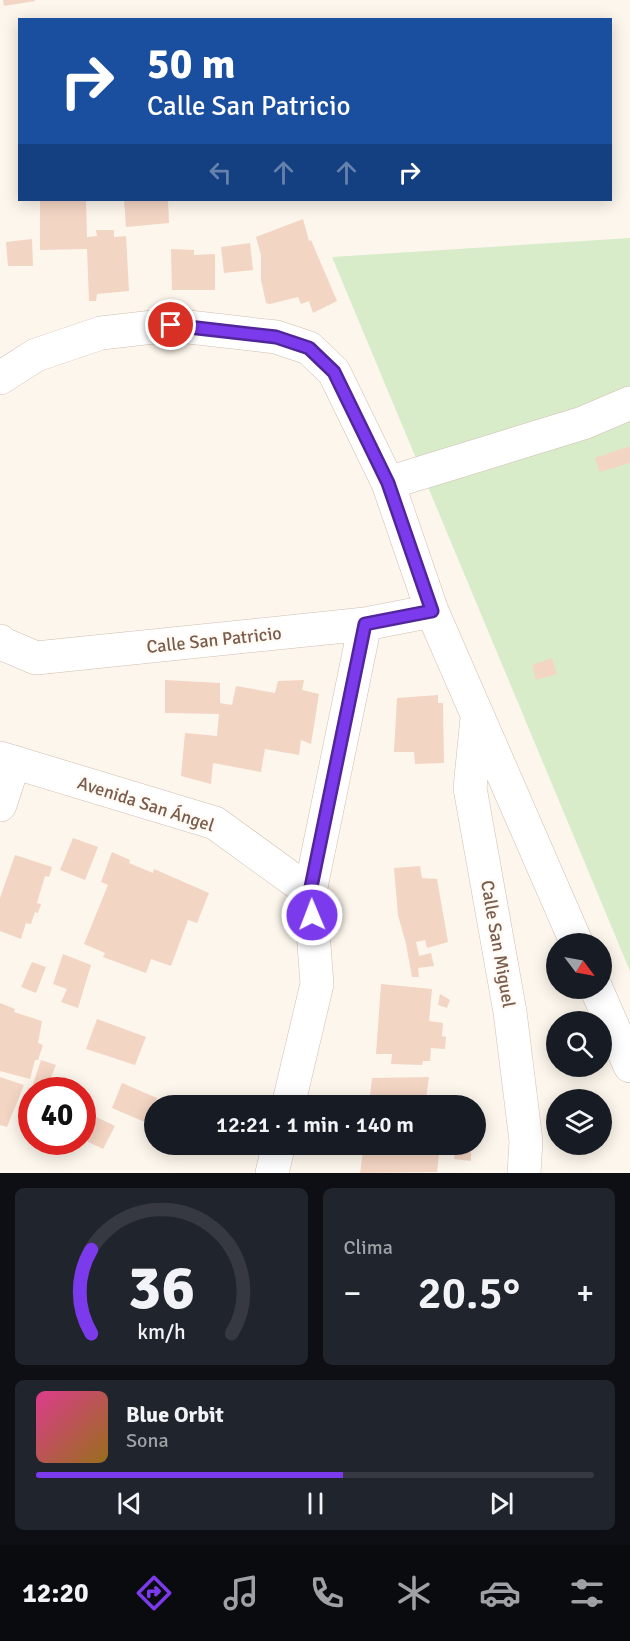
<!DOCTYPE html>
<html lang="es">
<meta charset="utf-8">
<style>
body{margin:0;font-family:Signika,sans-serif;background:#20242c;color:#f1f3f6;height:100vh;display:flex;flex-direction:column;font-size:22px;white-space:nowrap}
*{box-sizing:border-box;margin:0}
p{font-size:20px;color:#9ea1a6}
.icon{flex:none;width:33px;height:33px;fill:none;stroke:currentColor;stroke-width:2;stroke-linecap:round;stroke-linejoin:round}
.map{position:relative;height:1173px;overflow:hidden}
.drawer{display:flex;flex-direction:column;gap:15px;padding:15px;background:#0d0f14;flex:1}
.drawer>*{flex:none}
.banner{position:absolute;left:18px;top:18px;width:594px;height:183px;border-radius:0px;box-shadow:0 3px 15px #0003;background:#1a4fa0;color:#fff;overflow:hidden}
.needle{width:39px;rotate:122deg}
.controls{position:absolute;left:546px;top:933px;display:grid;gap:12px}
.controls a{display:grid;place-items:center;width:66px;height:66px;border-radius:50%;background:#171b24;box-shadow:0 3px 15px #0003;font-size:30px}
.speed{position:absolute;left:18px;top:1077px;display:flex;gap:12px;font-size:30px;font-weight:700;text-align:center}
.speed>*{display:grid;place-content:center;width:78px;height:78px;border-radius:50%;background:#171b24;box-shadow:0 3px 15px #0003;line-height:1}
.speed .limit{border:9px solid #d22;background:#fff;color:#111}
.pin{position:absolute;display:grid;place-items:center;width:51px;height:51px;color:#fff;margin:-26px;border:3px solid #fff;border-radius:50%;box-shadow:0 2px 6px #0007}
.me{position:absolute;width:66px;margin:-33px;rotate:359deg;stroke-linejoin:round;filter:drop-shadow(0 0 4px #0008)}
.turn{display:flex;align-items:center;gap:21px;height:126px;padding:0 30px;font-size:27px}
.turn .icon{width:78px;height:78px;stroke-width:2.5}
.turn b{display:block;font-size:42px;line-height:51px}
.lanes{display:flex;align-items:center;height:57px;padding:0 30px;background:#0003;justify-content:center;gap:30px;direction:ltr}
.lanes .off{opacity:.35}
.big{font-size:45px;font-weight:600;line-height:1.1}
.drawer .widget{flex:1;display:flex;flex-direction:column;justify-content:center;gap:9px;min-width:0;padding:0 21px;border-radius:9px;background:#20242c}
.drawer .dial{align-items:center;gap:0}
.dial svg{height:156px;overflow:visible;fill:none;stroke:#363941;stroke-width:7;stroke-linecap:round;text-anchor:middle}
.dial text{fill:#f1f3f6;stroke:none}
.song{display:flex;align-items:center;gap:18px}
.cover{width:72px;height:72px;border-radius:9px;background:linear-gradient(135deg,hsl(330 70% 55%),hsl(40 70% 35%))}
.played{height:6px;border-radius:3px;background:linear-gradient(90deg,#7c3aed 55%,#363941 55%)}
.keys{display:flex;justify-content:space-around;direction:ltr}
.heat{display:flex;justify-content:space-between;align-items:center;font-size:33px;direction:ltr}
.drawer .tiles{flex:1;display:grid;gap:15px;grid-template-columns:1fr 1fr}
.widget:last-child{grid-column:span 2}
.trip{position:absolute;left:144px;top:1095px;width:342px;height:60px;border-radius:30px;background:#171b24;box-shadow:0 3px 15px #0003;font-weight:600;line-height:60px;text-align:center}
.tab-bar{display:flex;height:96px;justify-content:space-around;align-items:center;background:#090b0e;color:#9ea1a6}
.tab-bar .icon{width:42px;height:42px}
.tab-bar .active{color:#7c3aed}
.tab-bar b{font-size:27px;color:#f1f3f6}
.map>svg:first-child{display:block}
.green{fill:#d8ecc9}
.building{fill:#f3d5c3}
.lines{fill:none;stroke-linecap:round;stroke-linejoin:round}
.minor-casing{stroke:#d1beb0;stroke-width:34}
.tertiary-casing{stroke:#d1beb0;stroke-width:34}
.minor{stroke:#fff;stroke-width:33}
.tertiary{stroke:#fff;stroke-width:33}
.route-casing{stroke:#51269a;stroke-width:15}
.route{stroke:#7c3aed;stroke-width:10}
.labels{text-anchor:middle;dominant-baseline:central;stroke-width:4.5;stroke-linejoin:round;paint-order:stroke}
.street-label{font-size:18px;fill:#7a5c4d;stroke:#fffaf3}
</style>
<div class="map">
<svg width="630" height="1173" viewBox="0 0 630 1173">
<rect width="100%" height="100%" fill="#fdf6ec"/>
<path class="green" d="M630,238V971L332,257Z"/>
<path class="building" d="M3,0H35V1L4,6Z
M40,200H86L87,237L97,236L96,230H114V237L126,236L129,291L97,294L96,301H89L87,249L40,250Z
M124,200H168L169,223L126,227Z
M303,219L309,241L311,240L337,301L313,313L309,301L301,304L298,297L270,304L266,303L261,280V255L256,237Z
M32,239L33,266H8L6,242Z
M250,243L253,270L224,273L221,247Z
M171,249L194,250V255L215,254V290H172Z
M630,446V463L600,472L595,458Z
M552,658L557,674L536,680L532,665Z
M165,680L220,683V703L232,705L236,686L275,693L278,681L304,680L302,690L319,694L311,744L301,740L299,755L265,749L261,772L213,763L211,784L181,776L185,733L217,736L219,714L165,713Z
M438,695V703H443L444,763L415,764L414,752H394L397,698Z
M73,838L98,847L85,880L60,870Z
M112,852L130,860L129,863L153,873L154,869L209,893L197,923L188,920L171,966L151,959L146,973L103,957L105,953L84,944L108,885L101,882Z
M15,855L52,867L49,877L45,876L37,903L41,904L38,913L35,912L31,924L26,923L21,939L0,931V898Z
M420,866L422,878L437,879L448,942L427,948L425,940L416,942L419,956L431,953L434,966L418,968L419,977H412L406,944L398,915L394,868Z
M63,954L91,965L78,1008L61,1002L67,989L53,984Z
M32,962L46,967L36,993L21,987Z
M381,984L432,989L429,1021L443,1023L442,1036L446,1037L445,1049L431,1048L430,1061H423L422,1065L391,1064L392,1054H376Z
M440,994L450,1000L447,1008L438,1005Z
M0,1003L15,1009L14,1012L42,1021L38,1043L43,1045L38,1060H35L30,1079L0,1071Z
M97,1019L146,1037L135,1065L86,1049Z
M41,1060L56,1065L46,1090L32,1087Z
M0,1077L24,1085L7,1127L0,1125Z
M429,1077L425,1106H369L372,1078Z
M122,1083L157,1098L147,1123L112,1108Z
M82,1110L115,1126L103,1149L82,1139Z
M364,1144H440L437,1172L360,1173Z
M456,1144H471V1161L454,1159Z"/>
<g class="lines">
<g class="minor-casing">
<path id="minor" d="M0,378L36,355L101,333L171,325L276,337L309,348L334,372L388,483L432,611L577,944
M388,483L583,423L630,403
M0,641L3,644L36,658L365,624L432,611
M477,718L470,788L510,1012L526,1141L524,1173
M0,805L14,762
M310,892L365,624
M596,988L630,1066"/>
</g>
<g class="tertiary-casing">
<path id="tertiary" d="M0,758L215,823L310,892L317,984L288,1106
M272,1173L279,1144"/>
</g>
<use href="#minor" class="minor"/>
<use href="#tertiary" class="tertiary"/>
</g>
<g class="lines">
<g class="route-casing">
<path id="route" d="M171,325L276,337L309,348L334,372L388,483L432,611L365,624L310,892L312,915"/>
</g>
<use href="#route" class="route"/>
</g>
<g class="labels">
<g class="street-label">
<text transform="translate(214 640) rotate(-6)">Calle San Patricio</text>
<text transform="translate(146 804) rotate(18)">Avenida San Ángel</text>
<text transform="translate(498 944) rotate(80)">Calle San Miguel</text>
</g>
</g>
</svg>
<div class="controls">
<a><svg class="needle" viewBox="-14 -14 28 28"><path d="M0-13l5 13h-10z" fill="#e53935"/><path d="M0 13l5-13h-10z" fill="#9ea1a6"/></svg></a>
<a><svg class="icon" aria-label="search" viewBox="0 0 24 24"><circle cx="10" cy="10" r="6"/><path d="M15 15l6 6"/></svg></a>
<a><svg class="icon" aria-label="layers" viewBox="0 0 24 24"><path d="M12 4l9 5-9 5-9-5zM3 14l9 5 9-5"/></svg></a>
</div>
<div class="speed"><div class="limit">40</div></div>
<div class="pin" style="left:171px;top:325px;background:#d93025"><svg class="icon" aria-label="arrive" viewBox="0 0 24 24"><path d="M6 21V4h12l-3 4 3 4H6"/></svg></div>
<svg class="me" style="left:312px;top:915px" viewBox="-20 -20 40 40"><circle r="17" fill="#7c3aed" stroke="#fff" stroke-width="3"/><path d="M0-11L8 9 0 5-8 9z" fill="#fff"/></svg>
<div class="trip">12:21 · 1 min · 140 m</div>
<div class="banner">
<div class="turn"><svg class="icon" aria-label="right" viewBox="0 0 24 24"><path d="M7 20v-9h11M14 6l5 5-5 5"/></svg><div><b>50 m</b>Calle San Patricio</div></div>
<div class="lanes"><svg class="icon off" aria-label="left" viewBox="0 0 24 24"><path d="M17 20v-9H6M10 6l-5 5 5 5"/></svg><svg class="icon off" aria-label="ahead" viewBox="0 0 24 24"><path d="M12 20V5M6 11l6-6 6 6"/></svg><svg class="icon off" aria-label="ahead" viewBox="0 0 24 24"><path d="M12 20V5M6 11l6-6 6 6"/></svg><svg class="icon" aria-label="right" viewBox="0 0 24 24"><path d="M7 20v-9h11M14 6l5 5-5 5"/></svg></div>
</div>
</div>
<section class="drawer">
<div class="tiles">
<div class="widget dial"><svg viewBox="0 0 100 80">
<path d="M14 69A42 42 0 1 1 86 69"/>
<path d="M14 69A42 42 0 0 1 14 26" stroke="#7c3aed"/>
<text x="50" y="56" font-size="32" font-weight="700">36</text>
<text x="50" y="72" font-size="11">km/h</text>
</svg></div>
<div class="widget"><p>Clima</p>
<div class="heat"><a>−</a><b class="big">20.5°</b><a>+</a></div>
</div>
<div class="widget">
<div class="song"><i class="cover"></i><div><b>Blue Orbit</b><p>Sona</p></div></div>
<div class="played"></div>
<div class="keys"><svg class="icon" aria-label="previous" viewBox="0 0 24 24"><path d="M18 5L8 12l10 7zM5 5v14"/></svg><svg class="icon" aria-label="pause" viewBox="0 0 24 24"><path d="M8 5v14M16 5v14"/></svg><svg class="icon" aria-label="next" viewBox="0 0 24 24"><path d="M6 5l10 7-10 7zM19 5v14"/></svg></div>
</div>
</div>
</section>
<nav class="tab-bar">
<b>12:20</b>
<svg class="icon active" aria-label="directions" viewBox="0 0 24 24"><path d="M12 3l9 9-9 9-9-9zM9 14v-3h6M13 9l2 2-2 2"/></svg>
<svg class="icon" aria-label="music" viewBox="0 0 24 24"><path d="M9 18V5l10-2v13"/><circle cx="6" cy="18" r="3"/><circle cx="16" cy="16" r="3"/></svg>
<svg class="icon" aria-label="phone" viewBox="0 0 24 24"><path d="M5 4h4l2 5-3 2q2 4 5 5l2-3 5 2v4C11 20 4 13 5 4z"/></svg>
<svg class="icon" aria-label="climate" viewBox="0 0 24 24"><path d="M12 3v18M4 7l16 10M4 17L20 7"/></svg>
<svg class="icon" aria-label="car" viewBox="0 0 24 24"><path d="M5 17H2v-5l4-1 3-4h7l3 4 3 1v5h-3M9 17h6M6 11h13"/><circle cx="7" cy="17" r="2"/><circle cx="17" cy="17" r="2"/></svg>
<svg class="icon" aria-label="filters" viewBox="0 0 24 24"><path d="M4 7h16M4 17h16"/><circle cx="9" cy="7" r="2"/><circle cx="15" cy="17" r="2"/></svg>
</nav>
